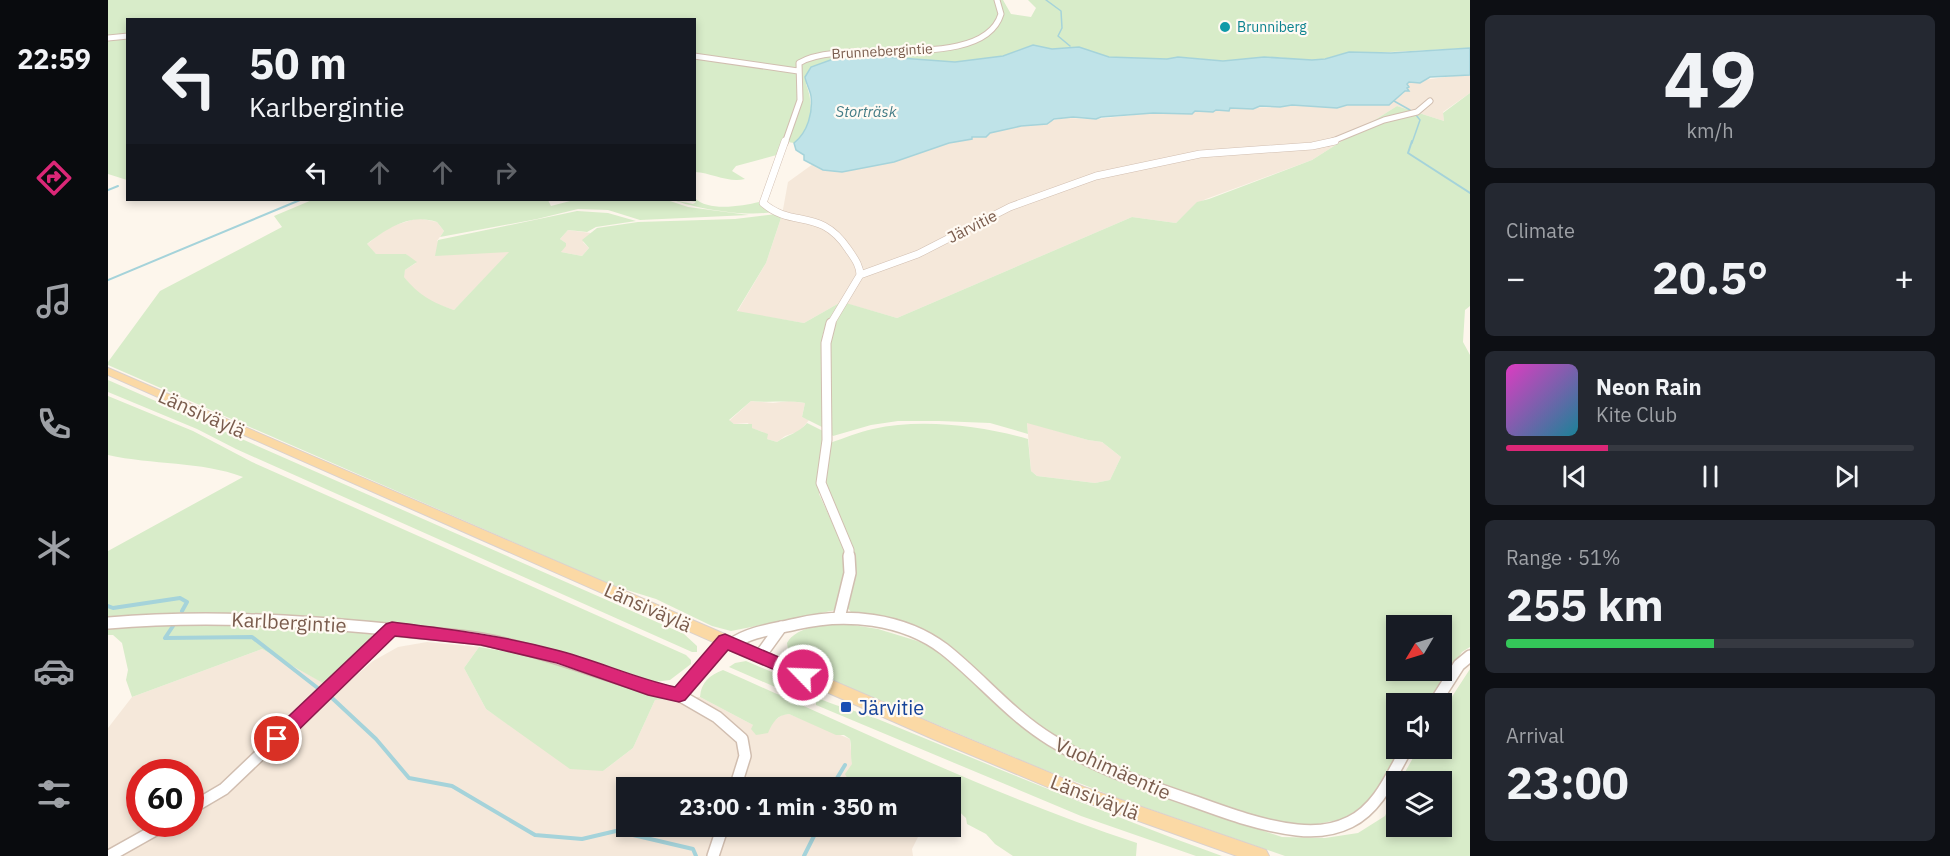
<!DOCTYPE html>
<meta charset="utf-8">
<style>
body{margin:0;font-family:"IBM Plex Sans",sans-serif;background:#242831;color:#f1f3f6;height:100vh;display:flex;flex-direction:column;font-size:22px;white-space:nowrap}
*{box-sizing:border-box;margin:0}
p{font-size:20px;color:#9ea1a6}
.icon{flex:none;width:33px;height:33px;fill:none;stroke:currentColor;stroke-width:2;stroke-linecap:round;stroke-linejoin:round}
.map{position:relative;flex:1;overflow:hidden}
.side{display:flex;flex-direction:column;gap:15px;padding:15px;background:#0d0f14;width:480px}
.side>*{flex:none}
.top-card{position:absolute;left:18px;top:18px;width:570px;height:183px;border-radius:0px;box-shadow:0 3px 9px #0003;background:#171b24;color:#f1f3f6;overflow:hidden}
.needle{width:39px;rotate:232deg}
.buttons{position:absolute;left:1278px;top:615px;display:grid;gap:12px}
.buttons a{display:grid;place-items:center;width:66px;height:66px;border-radius:0px;background:#171b24;box-shadow:0 3px 9px #0003;font-size:30px}
.speed{position:absolute;left:18px;top:759px;display:flex;gap:12px;font-size:30px;font-weight:700;text-align:center}
.speed>*{display:grid;place-content:center;width:78px;height:78px;border-radius:50%;background:#171b24;box-shadow:0 3px 9px #0003;line-height:1}
.speed .limit{border:9px solid #d22;background:#fff;color:#111}
.pin{position:absolute;display:grid;place-items:center;width:51px;height:51px;color:#fff;margin:-26px;border:3px solid #fff;border-radius:50%;box-shadow:0 2px 6px #0007}
.me{position:absolute;width:66px;margin:-33px;rotate:294deg;stroke-linejoin:round;filter:drop-shadow(0 0 4px #0008)}
.turn{display:flex;align-items:center;gap:21px;height:126px;padding:0 24px;font-size:27px}
.turn .icon{width:78px;height:78px;stroke-width:2.5}
.turn b{display:block;font-size:42px;line-height:51px}
.lanes{display:flex;align-items:center;height:57px;padding:0 24px;background:#0003;justify-content:center;gap:30px;direction:ltr}
.lanes .off{opacity:.35}
.big{font-size:45px;font-weight:800;line-height:1.1}
.side .card{flex:1;display:flex;flex-direction:column;justify-content:center;gap:9px;min-width:0;padding:0 21px;border-radius:9px;background:#242831}
.side .dial{align-items:center;gap:0}
.dial b{font-size:78px;line-height:1}
.song{display:flex;align-items:center;gap:18px}
.cover{width:72px;height:72px;border-radius:9px;background:linear-gradient(135deg,hsl(310 70% 55%),hsl(190 70% 35%))}
.played{height:6px;border-radius:3px;background:linear-gradient(90deg,#db2777 25%,#363941 25%)}
.keys{display:flex;justify-content:space-around;direction:ltr}
.heat{display:flex;justify-content:space-between;align-items:center;font-size:33px;direction:ltr}
.charge{height:9px;border-radius:4px;background:linear-gradient(90deg,#34c759 51%,#363941 0)}
.trip{position:absolute;left:508px;top:777px;width:345px;height:60px;border-radius:0px;background:#171b24;box-shadow:0 3px 9px #0003;font-weight:800;line-height:60px;text-align:center}
main{display:flex;flex:1;min-height:0}
.tabs{display:flex;flex-direction:column;width:108px;justify-content:space-around;align-items:center;background:#090b0e;color:#9ea1a6}
.tabs .icon{width:42px;height:42px}
.tabs .on{color:#db2777}
.tabs b{font-size:27px;color:#f1f3f6}
.map>svg:first-child{display:block}
.residential{fill:#f5e8da;fill-rule:evenodd}
.green{fill:#d8ecc9;fill-rule:evenodd}
.water{fill:#bfe3e8;stroke:#a5d3da;stroke-width:1.5}
.lines{fill:none;stroke-linecap:round;stroke-linejoin:round}
.stream-far2{stroke:#a5d3da;stroke-width:1.5}
.stream-far1{stroke:#a5d3da;stroke-width:2}
.stream{stroke:#a5d3da;stroke-width:4}
.minor-far3-casing{stroke:#d1beb0;stroke-width:7}
.minor-far2-casing{stroke:#d1beb0;stroke-width:8}
.minor-far1-casing{stroke:#d1beb0;stroke-width:11}
.minor-casing{stroke:#d1beb0;stroke-width:14}
.major-casing{stroke:#dad1cd;stroke-width:2}
.minor-far3{stroke:#fff;stroke-width:5}
.minor-far2{stroke:#fff;stroke-width:7}
.minor-far1{stroke:#fff;stroke-width:9}
.minor{stroke:#fff;stroke-width:11}
.major{fill:#fbd9a5;fill-rule:evenodd}
.route{fill:#db2777;stroke:#8e194d;stroke-width:1.5}
.culture-dot{fill:#0f9aa8;stroke:#fffaf3;stroke-width:2}
.transit-dot{fill:#1a4fb4;stroke:#fffaf3;stroke-width:2}
.labels{text-anchor:middle;dominant-baseline:central;stroke-width:4.5;stroke-linejoin:round;paint-order:stroke}
.far-culture-label{font-size:14px;fill:#0d838f;stroke:#fffaf3;text-anchor:start}
.far-street-label{font-size:14px;fill:#7a5c4d;stroke:#fffaf3}
.far-water-label{font-size:15px;font-style:italic;fill:#437c86;stroke:#fffaf3}
.street-label{font-size:16px;fill:#7a5c4d;stroke:#fffaf3}
.near-street-label{font-size:20px;fill:#7a5c4d;stroke:#fffaf3}
.near-transit-label{font-size:20px;fill:#164399;stroke:#fffaf3;text-anchor:start}
</style>
<main>
<nav class="tabs">
<b>22:59</b>
<svg class="icon on" aria-label="directions" viewBox="0 0 24 24"><path d="M12 3l9 9-9 9-9-9zM9 14v-3h6M13 9l2 2-2 2"/></svg>
<svg class="icon" aria-label="music" viewBox="0 0 24 24"><path d="M9 18V5l10-2v13"/><circle cx="6" cy="18" r="3"/><circle cx="16" cy="16" r="3"/></svg>
<svg class="icon" aria-label="phone" viewBox="0 0 24 24"><path d="M5 4h4l2 5-3 2q2 4 5 5l2-3 5 2v4C11 20 4 13 5 4z"/></svg>
<svg class="icon" aria-label="climate" viewBox="0 0 24 24"><path d="M12 3v18M4 7l16 10M4 17L20 7"/></svg>
<svg class="icon" aria-label="car" viewBox="0 0 24 24"><path d="M5 17H2v-5l4-1 3-4h7l3 4 3 1v5h-3M9 17h6M6 11h13"/><circle cx="7" cy="17" r="2"/><circle cx="17" cy="17" r="2"/></svg>
<svg class="icon" aria-label="filters" viewBox="0 0 24 24"><path d="M4 7h16M4 17h16"/><circle cx="9" cy="7" r="2"/><circle cx="15" cy="17" r="2"/></svg>
</nav>
<div class="map">
<svg width="1362" height="856" viewBox="0 0 1362 856">
<rect width="100%" height="100%" fill="#fdf6ec"/>
<path class="residential" d="M1352,75H1362V93L1335,112L1336,121L1289,106L1204,160L1098,199L1088,204L1068,223L1024,217L789,318L733,302L696,323L629,312L658,263L674,215L680,182L705,164L734,172L786,162L841,143L860,140L864,137H878L882,133L913,126L939,124L942,121L957,118L988,119L1045,113L1084,114L1087,111H1121L1122,108L1172,107L1184,105L1228,108L1239,105H1281L1296,93L1298,84L1301,82Z
M310,218L329,222L336,231L329,241L374,252H402L346,310L328,304L309,293L295,276L297,270L308,263L298,254H268L258,245L281,227Z
M460,230L483,233L475,242L481,248L474,256L453,252L458,243L452,239Z
M643,401L665,403L681,401L697,403L694,417L701,420L692,431L677,436L669,442L659,439L655,432L643,428L640,423L626,424L621,421Z
M919,422L980,440L994,442L1013,457L1002,480L987,483L929,476L923,471Z
M319,642L371,647L356,668L378,709L407,729L495,771L525,748L547,700L592,697L645,725L666,721L674,715L681,714L742,739L744,764L740,781L744,787L519,788V826H812V833L804,849L805,856H0V728L24,697L154,649L230,691L265,661L290,647ZM32,772H82V824H32Z"/>
<path class="green" d="M0,0H895L903,14L923,17L928,8L920,0H1362V48L1282,52H1241L1205,62L1170,57L1116,61L1073,57L1059,59L1001,57L971,47L944,49L925,45L895,56L842,63L809,59L741,56L698,84C706,104 705,128 686,143L680,142L676,153L628,166L624,171L637,179C620,183 604,173 587,172L586,20H20L19,180L0,174Z
M1362,93V306L1357,310L1355,342L1362,355V647L1354,652L1318,703L1288,704V748L1291,749L1273,783L1258,804L1235,819L1199,826L1170,823L1037,781L962,748L934,728L832,640L746,616L739,607L746,571L717,482L722,443C736,438 751,432 765,429C814,418 874,426 920,439L923,471L929,476L987,483L1002,480L1013,457L994,442L980,440L919,423L920,434L882,423L831,421H790L763,425L725,436L721,432V331L738,303L789,318L1024,217L1068,223L1089,202L1101,199L1204,160L1289,106L1336,121L1335,113ZM1288,626H1334V670H1288Z
M587,198C600,212 634,206 651,202L664,212C638,217 590,209 565,200L585,204L588,202L578,200Z
M204,200H440L443,206L466,200H559L580,207L641,215L532,220L500,210L470,209L429,219L332,237L336,231L329,222C302,213 280,228 259,244L268,254H298L309,262L297,270L296,277C311,295 323,302 346,310L401,252L327,256L330,240L469,211L500,213L528,221L488,227L479,232L460,230L452,239L458,243V246L453,252L474,256L481,248L474,240L489,228L530,222L627,219L668,214L674,215L658,263L629,311L696,323L733,302L717,327L714,337L716,428L694,417L697,403C679,400 661,403 643,401L621,420L626,424H644V428L660,434L659,439L669,442C679,435 691,433 699,423L715,431L711,494L736,548L738,559V575L728,610L623,631L604,626L548,599L506,586L0,365V362L52,291L174,227L166,216Z
M0,380L576,634L589,646V652H584L128,449L89,429L0,392Z
M0,396L85,431L144,462L578,655L583,660V664L562,680L546,682L490,666L431,645L301,624L135,614H60L0,617V551L135,477C93,461 44,465 0,455Z
M82,624L202,628L259,633L264,634L265,643L222,687L154,649L24,697L18,680L20,670L14,643L5,635H0V629Z
M739,624L770,629L816,643L837,656L936,742L1014,783L1174,837L1217,838L1250,833L1277,816L1288,790V826H1334V782L1292,781L1310,749L1334,748V712L1362,669V856H1177L1010,798L932,768L702,671L681,656L679,643C689,625 720,625 739,624Z
M371,647L419,655L559,699L547,700L525,748L495,771L462,769L378,709L356,668Z
M638,661L678,678L703,695L697,700L621,667L627,663Z
M615,670C751,730 887,796 1029,843L1028,856H905L887,844L878,834L859,824L858,818C848,809 844,804 849,790C846,782 836,777 827,780L825,787H744L737,774L744,764C742,755 744,748 742,739L736,735H728L681,714C669,715 665,722 660,733L648,735L643,729L645,725L592,697C593,682 602,675 615,670Z
M712,699C734,708 756,713 777,722C889,768 1000,815 1114,856H1088L973,816L708,705V700Z"/>
<path class="water" d="M925,45L944,49L971,47L1001,57L1059,59L1070,57L1115,61L1156,57L1204,60L1217,59L1241,52L1283,53L1362,48V75L1322,77L1312,83L1301,82L1299,84L1301,87L1299,88L1301,91H1297L1281,105H1239L1229,108L1184,105L1172,107L1152,106L1145,109L1122,108L1121,111L1108,110L1105,112L1087,111L1084,114L1045,113L993,117L988,119L965,117L946,119L939,124L913,126L882,133L878,137H864V139L841,143L786,162L734,172L715,170L696,160V155L688,150L686,143C700,132 705,112 703,96C702,90 698,83 697,77L703,67L728,58L751,55L847,62L895,56Z"/>
<g class="lines">
<path class="stream-far2" d="M938,0L953,11L954,28L950,36L962,46
M1286,101L1302,110
M1304,143L1312,120L1308,115"/>
<path class="stream-far1" d="M1304,141L1300,153L1362,193
M0,190L10,186
M0,280L192,200"/>
<path class="stream" d="M0,606L5,608L72,598L79,602L74,611
M65,626L57,638L144,637L211,689
M224,698L268,739L301,778L344,786L427,835L474,839L508,831L585,849L588,856
M723,788L737,765
M696,856L711,826"/>
<g class="minor-far3-casing">
<path id="minor-far3" d="M0,38L20,36
M586,56L690,71
M677,143L692,100L691,63C735,36 875,74 893,14L889,0
M1220,143L1276,120L1309,112L1322,101"/>
</g>
<g class="minor-far2-casing">
<path id="minor-far2" d="M677,141L655,203C685,229 712,207 740,249C746,258 752,265 752,275
M722,325L752,275L810,254L902,207L988,176L1092,154L1204,146L1227,141"/>
</g>
<g class="minor-far1-casing">
<path id="minor-far1" d="M723,323L718,343L719,440L713,483L741,550V558"/>
</g>
<g class="minor-casing">
<path id="minor" d="M731,618L742,573L741,556
M0,623C93,615 185,620 278,629C310,633 342,634 373,639C441,651 504,680 571,695L617,641
M624,644C643,631 667,629 688,624C737,612 795,618 836,649C873,678 902,715 943,740C988,768 1038,785 1088,802C1121,814 1154,826 1189,830C1206,832 1226,830 1242,822C1271,808 1284,774 1299,748
M652,656L673,627
M571,695L609,717L634,739L637,756L627,788
M1326,704L1351,665L1362,656
M82,809L116,789L284,629
M1,856L58,824
M605,856L615,826"/>
</g>
<g class="major-casing">
<path id="major" d="M0,368L837,729L976,787L1158,850L1161,856H1129L966,798L825,739L0,375Z"/>
</g>
<use href="#minor-far3" class="minor-far3"/>
<use href="#minor-far2" class="minor-far2"/>
<use href="#minor-far1" class="minor-far1"/>
<use href="#minor" class="minor"/>
<use href="#major" class="major"/>
</g>
<path class="route" d="M284,622C341,629 392,635 448,650C488,660 526,678 567,687L611,636L617,634L701,670L703,675L701,680L695,682L620,650L577,700L571,702L540,695L449,663L373,645L287,636L175,745L169,747L162,745L160,739L162,734L278,624Z"/>
<circle class="culture-dot" cx="1117" cy="27" r="6"/>
<rect class="transit-dot" x="732" y="701" width="12" height="12" rx="3"/>
<g class="labels">
<g class="far-culture-label">
<text x="1129" y="27">Brunniberg</text>
</g>
<g class="far-street-label">
<text transform="translate(774 51) rotate(-3)">Brunnebergintie</text>
</g>
<g class="far-water-label">
<text x="758" y="111">Storträsk</text>
</g>
<g class="street-label">
<text transform="translate(864 226) rotate(-27)">Järvitie</text>
</g>
<g class="near-street-label">
<text transform="translate(94 413) rotate(24)">Länsiväylä</text>
<text transform="translate(540 607) rotate(24)">Länsiväylä</text>
<text transform="translate(181 622) rotate(3)">Karlbergintie</text>
<text transform="translate(1005 768) rotate(24)">Vuohimäentie</text>
<text transform="translate(987 797) rotate(21)">Länsiväylä</text>
</g>
<g class="near-transit-label">
<text x="750" y="707">Järvitie</text>
</g>
</g>
</svg>
<div class="buttons">
<a><svg class="needle" viewBox="-14 -14 28 28"><path d="M0-13l5 13h-10z" fill="#e53935"/><path d="M0 13l5-13h-10z" fill="#9ea1a6"/></svg></a>
<a><svg class="icon" aria-label="sound" viewBox="0 0 24 24"><path d="M4 9h4l5-4v14l-5-4H4zM17 9q2 3 0 6"/></svg></a>
<a><svg class="icon" aria-label="layers" viewBox="0 0 24 24"><path d="M12 4l9 5-9 5-9-5zM3 14l9 5 9-5"/></svg></a>
</div>
<div class="speed"><div class="limit">60</div></div>
<div class="pin" style="left:169px;top:739px;background:#d93025"><svg class="icon" aria-label="arrive" viewBox="0 0 24 24"><path d="M6 21V4h12l-3 4 3 4H6"/></svg></div>
<svg class="me" style="left:695px;top:675px" viewBox="-20 -20 40 40"><circle r="17" fill="#db2777" stroke="#fff" stroke-width="3"/><path d="M0-11L8 9 0 5-8 9z" fill="#fff"/></svg>
<div class="trip">23:00 · 1 min · 350 m</div>
<div class="top-card">
<div class="turn"><svg class="icon" aria-label="left" viewBox="0 0 24 24"><path d="M17 20v-9H6M10 6l-5 5 5 5"/></svg><div><b>50 m</b>Karlbergintie</div></div>
<div class="lanes"><svg class="icon" aria-label="left" viewBox="0 0 24 24"><path d="M17 20v-9H6M10 6l-5 5 5 5"/></svg><svg class="icon off" aria-label="ahead" viewBox="0 0 24 24"><path d="M12 20V5M6 11l6-6 6 6"/></svg><svg class="icon off" aria-label="ahead" viewBox="0 0 24 24"><path d="M12 20V5M6 11l6-6 6 6"/></svg><svg class="icon off" aria-label="right" viewBox="0 0 24 24"><path d="M7 20v-9h11M14 6l5 5-5 5"/></svg></div>
</div>
</div>
<section class="side">
<div class="card dial"><b>49</b><p>km/h</p></div>
<div class="card"><p>Climate</p>
<div class="heat"><a>−</a><b class="big">20.5°</b><a>+</a></div>
</div>
<div class="card">
<div class="song"><i class="cover"></i><div><b>Neon Rain</b><p>Kite Club</p></div></div>
<div class="played"></div>
<div class="keys"><svg class="icon" aria-label="previous" viewBox="0 0 24 24"><path d="M18 5L8 12l10 7zM5 5v14"/></svg><svg class="icon" aria-label="pause" viewBox="0 0 24 24"><path d="M8 5v14M16 5v14"/></svg><svg class="icon" aria-label="next" viewBox="0 0 24 24"><path d="M6 5l10 7-10 7zM19 5v14"/></svg></div>
</div>
<div class="card"><p>Range · 51%</p><b class="big">255 km</b><div class="charge"></div></div>
<div class="card"><p>Arrival</p><b class="big">23:00</b></div>
</section>
</main>
